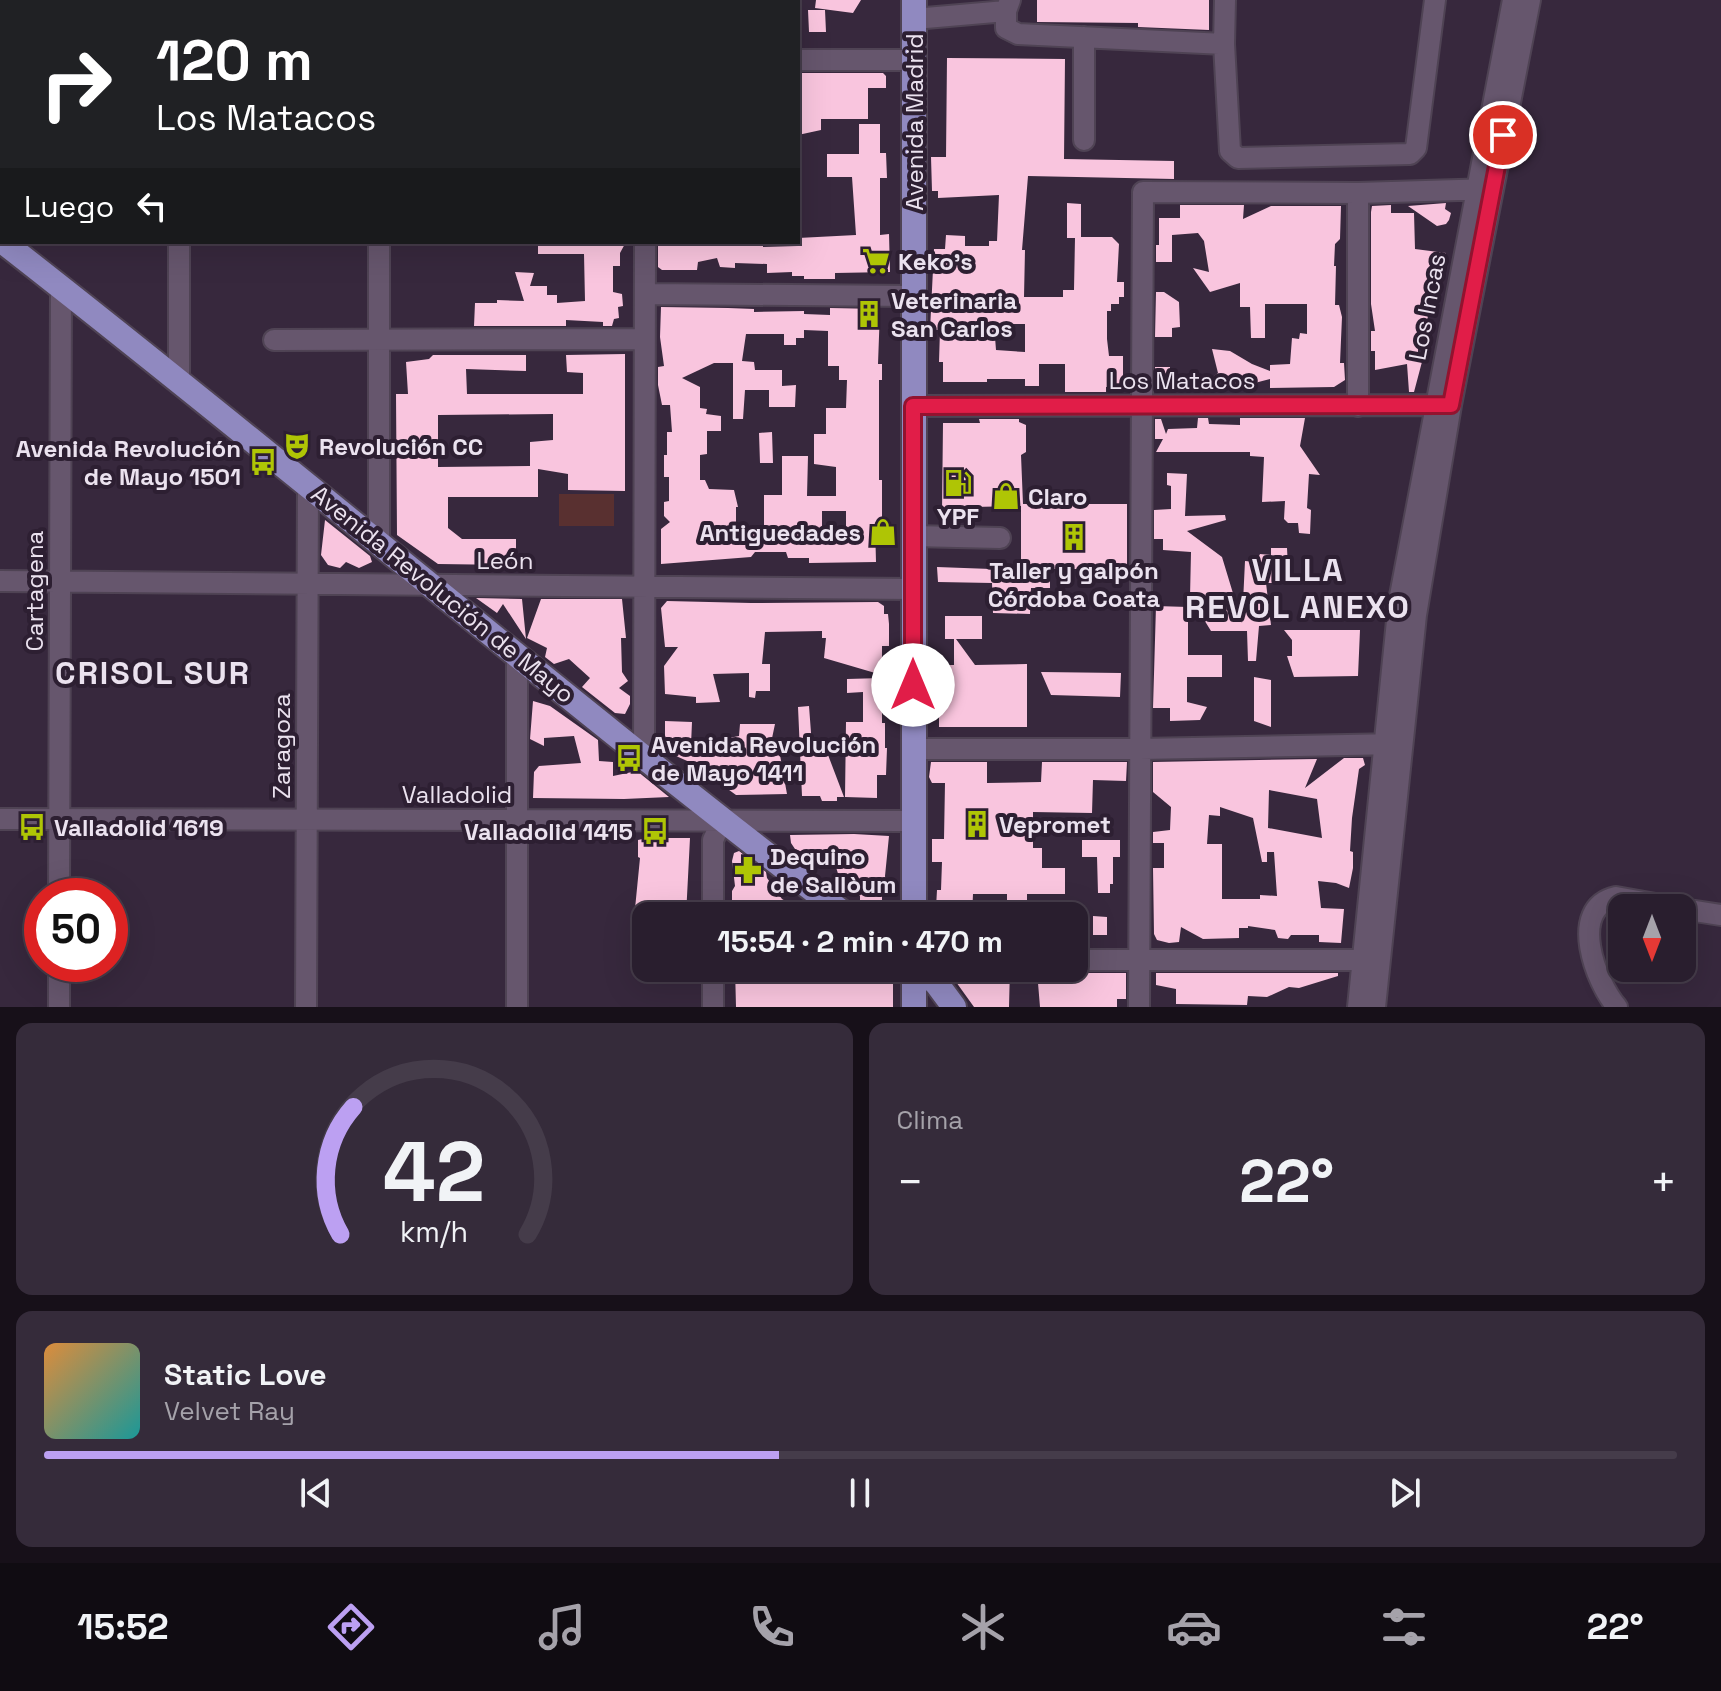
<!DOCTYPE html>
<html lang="es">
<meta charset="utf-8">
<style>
body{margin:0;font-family:"Space Grotesk",sans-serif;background:#352b3a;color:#f1f3f6;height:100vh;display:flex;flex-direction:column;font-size:30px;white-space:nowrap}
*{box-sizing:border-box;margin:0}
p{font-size:26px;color:#a5a2aa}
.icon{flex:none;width:44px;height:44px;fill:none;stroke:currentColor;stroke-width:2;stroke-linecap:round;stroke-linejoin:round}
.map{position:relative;height:1007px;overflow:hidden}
.panel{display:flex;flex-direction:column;gap:16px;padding:16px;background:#171019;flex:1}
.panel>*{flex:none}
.hud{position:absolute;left:0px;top:0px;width:800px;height:244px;box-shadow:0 8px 32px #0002,0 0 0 2px #453c4a;background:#202124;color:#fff;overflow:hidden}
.needle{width:52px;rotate:180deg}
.tools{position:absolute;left:1608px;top:894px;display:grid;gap:16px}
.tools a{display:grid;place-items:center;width:88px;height:88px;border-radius:16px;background:#291e2e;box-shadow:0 8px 32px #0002,0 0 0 2px #453c4a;font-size:40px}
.speed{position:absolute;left:24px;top:878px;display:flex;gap:16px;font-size:40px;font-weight:700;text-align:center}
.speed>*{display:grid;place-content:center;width:104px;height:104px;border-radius:50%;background:#291e2e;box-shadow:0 8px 32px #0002,0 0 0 2px #453c4a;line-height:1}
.speed .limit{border:12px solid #d22;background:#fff;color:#111}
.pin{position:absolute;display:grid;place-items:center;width:68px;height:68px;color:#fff;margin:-34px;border:4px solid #fff;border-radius:50%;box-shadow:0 2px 8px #0007}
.me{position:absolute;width:88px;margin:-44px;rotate:0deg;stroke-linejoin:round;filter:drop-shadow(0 0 6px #0008)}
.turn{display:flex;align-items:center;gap:28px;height:168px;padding:0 24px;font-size:36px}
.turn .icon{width:104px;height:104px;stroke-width:2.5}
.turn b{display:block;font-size:56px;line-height:68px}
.then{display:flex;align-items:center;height:76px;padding:0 24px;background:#0003;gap:16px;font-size:30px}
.big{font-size:60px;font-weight:700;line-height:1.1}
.panel .card{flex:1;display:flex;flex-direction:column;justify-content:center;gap:12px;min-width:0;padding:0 28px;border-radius:16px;background:#352b3a}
.panel .dial{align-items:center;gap:0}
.dial svg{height:208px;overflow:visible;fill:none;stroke:#453c4a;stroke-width:7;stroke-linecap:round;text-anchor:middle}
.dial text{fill:#f1f3f6;stroke:none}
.song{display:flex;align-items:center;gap:24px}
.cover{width:96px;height:96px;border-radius:12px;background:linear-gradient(135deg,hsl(30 70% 55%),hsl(180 70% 35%))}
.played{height:8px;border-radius:4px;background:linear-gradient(90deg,#bca0f2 45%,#453c4a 45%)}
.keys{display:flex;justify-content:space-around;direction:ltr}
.heat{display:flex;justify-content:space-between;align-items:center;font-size:44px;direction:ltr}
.panel .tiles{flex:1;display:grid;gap:16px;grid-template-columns:1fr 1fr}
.card:last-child{grid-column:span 2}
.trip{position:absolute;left:632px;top:902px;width:456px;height:80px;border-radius:16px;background:#291e2e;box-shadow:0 8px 32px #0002,0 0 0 2px #453c4a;font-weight:700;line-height:80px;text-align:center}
.tabs{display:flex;height:128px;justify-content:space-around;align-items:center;background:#100c12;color:#a5a2aa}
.tabs .icon{width:56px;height:56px}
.tabs .on{color:#bca0f2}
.tabs b{font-size:36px;color:#f1f3f6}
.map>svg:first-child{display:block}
.green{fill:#593030}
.building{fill:#f9c5de;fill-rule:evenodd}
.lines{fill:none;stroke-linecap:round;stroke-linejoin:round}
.minor-casing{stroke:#4f4354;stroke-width:24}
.major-casing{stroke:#4f4354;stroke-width:28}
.minor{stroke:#66566d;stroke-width:20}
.major{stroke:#9089c0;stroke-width:24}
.route-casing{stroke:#92132f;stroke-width:20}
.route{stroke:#e11d48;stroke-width:14}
.labels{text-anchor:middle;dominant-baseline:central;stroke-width:8;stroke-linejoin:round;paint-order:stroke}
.street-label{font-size:24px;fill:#ebe2ef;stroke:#2d1f32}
.poi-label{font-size:24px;font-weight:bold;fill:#ebe2ef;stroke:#2d1f32;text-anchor:start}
.district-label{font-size:32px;font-weight:bold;letter-spacing:2px;fill:#ebe2ef;stroke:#2d1f32}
</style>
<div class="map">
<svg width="1721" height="1007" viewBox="0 0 1721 1007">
<rect width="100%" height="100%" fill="#37283d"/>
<path class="green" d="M559,494H614V526H559Z"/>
<path class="building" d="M816,0H861L853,13L815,8Z
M1037,0H1209V30L1138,27V23L1037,22Z
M808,10H825L826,32H809Z
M947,58L1065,59L1064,159L1174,161V179L1028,176L1022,250H1025L1024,297H1063V290H1074L1075,238H1067V203L1081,204V237H1112L1119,244L1117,282H1124V297H1119V304H1111V311H1107V339L1109,356H1123V387H1106V392H1065V364H1039V386H1025V379H987V382H943V362H939L940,330H930L934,249H945L946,235L965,236V246H989V241H997L999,195L938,198V191H932L931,157H946ZM994,324H1025V352L996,350Z
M798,73H883L886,76V88H868V119H821V130L798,135Z
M859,124H880V153H886L887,178H880V235L889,234L890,272L835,273V279H804V276H792V272L767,273V264L735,263V268L720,267L717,258L698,262L697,270H662L658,267V242H763V247L798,246V238L856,235L852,177H827V154H859Z
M1446,203L1445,209L1451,213L1449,220L1446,224L1437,226L1408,206Z
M1180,205H1244L1243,219L1271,206H1341L1340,239L1335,244L1334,266H1336L1335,305H1339L1342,317L1340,363H1344L1345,380L1334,387L1270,388V379L1243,386L1204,384L1218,373L1212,349L1230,351L1252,364L1270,371V365L1290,364L1292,338L1299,339L1300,333L1307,334V304H1265V338H1251L1250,307H1240V283L1210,292L1193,268L1209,272L1204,241L1198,233L1172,235V262H1156V245H1159V218H1180Z
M1391,205V213H1414L1415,249L1446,253L1441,282H1426L1428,324L1427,329L1418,334V357L1423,358L1414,392H1409L1407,364L1375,370V351H1371V331H1375L1371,304V212L1372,206Z
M538,242H626L620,253V266H613V292L622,294L623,306L618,307L619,318L614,319L612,326H603V322L566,320V326H474L475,303H497V300L524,301L515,272L534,273L530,286H547V295H557V303L585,301L584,254H538Z
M1156,292H1164L1179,302L1180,327L1172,328V337H1155Z
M661,307L728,308L754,309V312L804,311V314L830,315V308L880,309L878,364H882V380H879V480H882V517L875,524L876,562L809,563V558H788L786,552H755L751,557L661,564V529L670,522L664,516V502L669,501V477H664V455H667V432H672L670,405H662L658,385V367L664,366L660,337ZM804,330L828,331V366H839V380H847L846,408H826V434H814V464L836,467V496H807L808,456H782V495H764V528L736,530V507H738L734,490L709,489L705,480H700V455L707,454V431H721V416L706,414L707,409L700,408V387L682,378L714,363H733V419H743L745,390H769V407H795L796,385L782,386V370H755L754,362L742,361L746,334H784V345H796V338H804ZM822,511H846V536H822Z
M625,354V491L568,490V474L538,469V497H448V528L462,539H516V565L438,564L397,535L396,394H408L406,362L429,359L433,355H526V371L466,369L467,394H583V373L567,372L566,355ZM553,414V440L530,442V466L438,467V415Z
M1155,367H1170V384H1155Z
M1198,418H1208L1209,424L1240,425V418H1305L1300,446L1320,475L1309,474L1307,508L1311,510L1310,534L1299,533L1298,523H1288L1284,519L1285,501L1262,502L1264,457L1250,456V452H1156L1163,439H1155V419H1161L1166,434L1168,429L1197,428Z
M979,419H1019V422L1026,425V452L1021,455L1023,504H1127V569H1050V588H1031L1030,614L993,613L992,583L938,582L937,567L1021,570V506L973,507V512H942L943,423H980Z
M772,432L773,463H760L759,433Z
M1167,473L1187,474L1185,516L1225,515L1226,520L1187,531L1222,557L1242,623L1245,561L1256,562L1260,554L1271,555V548H1287L1288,568L1278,572V583H1266L1271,625L1259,626L1256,661H1248L1247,631H1211L1190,597L1191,552L1163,550V539H1154V510L1171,509V486L1167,485Z
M325,520L370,556L372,562L359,568L346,562L340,568L328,565L321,555Z
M476,598L522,599L526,639L503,604L497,613Z
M541,599H622L626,638H621L622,672L628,681L619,688L630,696V704L625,714L615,713L582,687L590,678L569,659L554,664L545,657L547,648L527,638Z
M667,601L751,603L878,602L884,606V614H888L889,624V646H882V675L824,658L826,638H822V631L765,632L762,664H770V691H756L755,698L749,697V673L713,674L720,702L696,703V697L665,694L664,666L678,647H665L661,608Z
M1156,606L1188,607V655H1222V677H1187V702L1207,707L1200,720L1170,721V708H1153Z
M945,616H982V639H956L975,665L1027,664V727H939V707H946V665H954V639H945Z
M1284,630H1360L1358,676L1294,677L1287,656H1292V640Z
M1041,672L1121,673L1120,697L1051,695Z
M1254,677L1271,680V727L1254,721Z
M882,678V723H885V748H887L886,775H877V798L845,797L846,722H863V692L847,693V679Z
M533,701L550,706L598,740L599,761L613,762V776L637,771L669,797L624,799L533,798L534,772L539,766L581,763L574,736L544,738V746L530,739Z
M809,706L812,746L825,747L844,797H837V801H822L820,796H802L798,707Z
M665,721L692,722L691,745H702V748H730L729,738L739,736L740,724H775L771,743L775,756L780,755L787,794L736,795L725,787L726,781L708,767L694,764L676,756L675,750L665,751Z
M1344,758H1363L1365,765L1359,769L1352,818L1350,851L1353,852V868L1349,888L1336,883L1318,881L1321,908L1344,909L1341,943L1319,942V935H1291L1288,939L1278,938L1275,930L1248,926V928H1239V938L1203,939L1181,927L1179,942L1169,943L1157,940L1154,934L1153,868H1164V843H1153V832L1170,830L1171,807L1153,792V762L1317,759L1305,788ZM1269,790L1317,799L1322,838L1268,828ZM1220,807L1253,818L1262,862H1267V852H1274L1277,896L1260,895V899H1222V844H1207L1209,815L1220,816Z
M931,762H987V783L1041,782L1042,762H1127L1126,781L1093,780L1092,813L1033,812V848H1042V868H1065V894H1027V916H1007V894H973L972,916H945L946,908H936L937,890H941L942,862H932V839H944L945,783H932L929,777Z
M854,834L889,836L885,876L887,889L882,890V902H860V896L856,893L857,879L839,877L836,867L820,863L815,857L795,849L791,843L790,835Z
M647,838L664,841V838H690L686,916H646L633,929L640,858L638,857V840Z
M1082,840H1120V857H1113V884H1110V893H1098L1097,857H1082Z
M739,851L766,872L767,878L782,899L811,916H732V891L735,886L732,861L734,853Z
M1093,916L1107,917V935H1093Z
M735,968H880L893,978V1007H736Z
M946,968H1010L1009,1007H974Z
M1066,970L1074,973H1126V999H1117V1007H1040L1037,971Z
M1156,973H1338V976L1299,988L1289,987L1267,997L1248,996L1247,1005L1176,1004V989L1156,985Z"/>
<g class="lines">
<g class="minor-casing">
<path id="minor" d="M261,0V2
M379,0V2
M1010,0L1006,11V28L1018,34L1224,44L1230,151L1238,158L1410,154L1416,148L1435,0
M645,2V0
M914,19L1006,11
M1084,37V140
M1224,44L1225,0
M0,60H2
M798,60H914
M1358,193V406
M179,242V382
M379,242V542
M645,294L914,296
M274,340L644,339
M913,406L1447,405
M913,536L1000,538
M0,581L913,589
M517,654V1007
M913,749H1140L1397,744
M644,757L645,242
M0,819L913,821
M59,896L61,287
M1682,909L1721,915
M713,916V840L722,821
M1074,960H1376
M713,968V1007
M59,1007V964
M306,1007L308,485
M1139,1007L1143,192L1358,193L1492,189
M1358,1007L1399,601L1513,0
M1375,1007L1416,615L1451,405L1530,0
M1617,1007C1596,983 1567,908 1616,897L1678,908"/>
</g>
<g class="major-casing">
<path id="major" d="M3,242C287,463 561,698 847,916
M914,916V0
M920,968L937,984L954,1007
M914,1007V968"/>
</g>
<use href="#minor" class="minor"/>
<use href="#major" class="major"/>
</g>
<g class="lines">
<g class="route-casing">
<path id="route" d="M913,685V406L1451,405L1503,135"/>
</g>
<use href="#route" class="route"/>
</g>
<defs>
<g id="supermarket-bare" transform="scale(2.16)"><path d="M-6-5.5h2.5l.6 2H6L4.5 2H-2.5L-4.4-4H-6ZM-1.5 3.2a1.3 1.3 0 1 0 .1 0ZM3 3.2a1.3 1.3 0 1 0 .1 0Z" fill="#afc505" stroke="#2d1f32" stroke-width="2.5" paint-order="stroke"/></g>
<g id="building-bare" transform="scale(2.16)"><path d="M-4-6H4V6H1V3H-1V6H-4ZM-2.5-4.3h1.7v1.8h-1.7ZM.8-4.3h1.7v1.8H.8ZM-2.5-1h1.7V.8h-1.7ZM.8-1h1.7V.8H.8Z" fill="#afc505" stroke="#2d1f32" stroke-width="2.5" paint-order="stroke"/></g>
<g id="theatre-bare" transform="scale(2.16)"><path d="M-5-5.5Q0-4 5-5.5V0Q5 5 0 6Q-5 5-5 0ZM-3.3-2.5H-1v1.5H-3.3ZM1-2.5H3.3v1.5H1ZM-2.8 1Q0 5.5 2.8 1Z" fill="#afc505" stroke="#2d1f32" stroke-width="2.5" paint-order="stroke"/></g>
<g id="bus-bare" transform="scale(2.16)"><path d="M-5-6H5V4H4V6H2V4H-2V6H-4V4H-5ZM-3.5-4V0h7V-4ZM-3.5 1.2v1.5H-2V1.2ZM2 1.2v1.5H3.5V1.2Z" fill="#afc505" stroke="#2d1f32" stroke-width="2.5" paint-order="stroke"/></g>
<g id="fuel-bare" transform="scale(2.16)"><path d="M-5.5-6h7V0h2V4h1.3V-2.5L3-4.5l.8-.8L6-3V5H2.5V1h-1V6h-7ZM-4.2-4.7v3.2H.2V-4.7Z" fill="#afc505" stroke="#2d1f32" stroke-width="2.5" paint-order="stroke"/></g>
<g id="shop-bare" transform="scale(2.16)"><path d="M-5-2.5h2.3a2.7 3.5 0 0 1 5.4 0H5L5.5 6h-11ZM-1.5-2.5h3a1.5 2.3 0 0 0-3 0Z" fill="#afc505" stroke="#2d1f32" stroke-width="2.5" paint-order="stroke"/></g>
<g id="pharmacy-bare" transform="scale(2.16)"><path d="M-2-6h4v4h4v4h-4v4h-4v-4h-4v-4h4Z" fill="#afc505" stroke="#2d1f32" stroke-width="2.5" paint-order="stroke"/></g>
</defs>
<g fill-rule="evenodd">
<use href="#supermarket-bare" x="876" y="261"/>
<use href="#building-bare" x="869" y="314"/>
<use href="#theatre-bare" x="297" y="446"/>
<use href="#bus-bare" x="263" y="462"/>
<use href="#fuel-bare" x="958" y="483"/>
<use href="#shop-bare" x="1006" y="496"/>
<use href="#shop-bare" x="883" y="532"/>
<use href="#building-bare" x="1074" y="537"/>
<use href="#bus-bare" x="629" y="758"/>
<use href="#building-bare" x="977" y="824"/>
<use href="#bus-bare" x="32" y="827"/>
<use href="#bus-bare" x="655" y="831"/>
<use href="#pharmacy-bare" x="748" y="870"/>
</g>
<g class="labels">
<g class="street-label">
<text transform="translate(914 122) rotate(-90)">Avenida Madrid</text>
<text transform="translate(1427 307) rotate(-79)">Los Incas</text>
<text x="1182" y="380">Los Matacos</text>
<text x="505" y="560">León</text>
<text transform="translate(34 591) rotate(-90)">Cartagena</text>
<text transform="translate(443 594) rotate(39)">Avenida Revolución de Mayo</text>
<text transform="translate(281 746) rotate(-90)">Zaragoza</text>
<text x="457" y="794">Valladolid</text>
</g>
<g class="poi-label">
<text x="898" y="261">Keko's</text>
<text x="891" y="300">Veterinaria<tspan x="891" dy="28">San Carlos</tspan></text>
<text x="319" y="446">Revolución CC</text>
<text x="241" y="448" text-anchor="end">Avenida Revolución<tspan x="241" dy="28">de Mayo 1501</tspan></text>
<text x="1028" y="496">Claro</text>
<text x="958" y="516" text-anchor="middle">YPF</text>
<text x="861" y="532" text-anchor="end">Antiguedades</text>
<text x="1074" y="570" text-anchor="middle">Taller y galpón<tspan x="1074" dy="28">Córdoba Coata</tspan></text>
<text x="651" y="744">Avenida Revolución<tspan x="651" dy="28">de Mayo 1411</tspan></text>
<text x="999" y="824">Vepromet</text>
<text x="54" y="827">Valladolid 1619</text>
<text x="633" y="831" text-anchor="end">Valladolid 1415</text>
<text x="770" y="856">Dequino<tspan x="770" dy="28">de Sallòum</tspan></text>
</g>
<g class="district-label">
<text x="1298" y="570">VILLA<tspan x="1298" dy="37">REVOL ANEXO</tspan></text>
<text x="153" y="673">CRISOL SUR</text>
</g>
</g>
</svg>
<div class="tools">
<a><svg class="needle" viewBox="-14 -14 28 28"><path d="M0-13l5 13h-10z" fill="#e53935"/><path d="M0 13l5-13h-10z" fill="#a5a2aa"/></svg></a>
</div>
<div class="speed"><div class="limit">50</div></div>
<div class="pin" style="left:1503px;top:135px;background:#d93025"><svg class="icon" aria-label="arrive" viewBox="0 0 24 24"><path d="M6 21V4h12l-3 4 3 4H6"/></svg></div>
<svg class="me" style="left:913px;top:685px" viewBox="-20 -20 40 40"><circle r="19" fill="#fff"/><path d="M0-13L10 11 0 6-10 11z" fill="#e11d48"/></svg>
<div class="trip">15:54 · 2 min · 470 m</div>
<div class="hud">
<div class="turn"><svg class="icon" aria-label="right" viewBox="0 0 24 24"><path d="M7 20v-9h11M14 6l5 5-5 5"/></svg><div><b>120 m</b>Los Matacos</div></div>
<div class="then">Luego<svg class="icon" aria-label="left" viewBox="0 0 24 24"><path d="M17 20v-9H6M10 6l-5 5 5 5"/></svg></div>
</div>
</div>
<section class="panel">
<div class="tiles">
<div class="card dial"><svg viewBox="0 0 100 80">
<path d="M14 69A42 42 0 1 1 86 69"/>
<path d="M14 69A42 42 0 0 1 19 20" stroke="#bca0f2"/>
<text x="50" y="56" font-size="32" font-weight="700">42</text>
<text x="50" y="72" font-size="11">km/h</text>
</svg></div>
<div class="card"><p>Clima</p>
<div class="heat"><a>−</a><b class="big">22°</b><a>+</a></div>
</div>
<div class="card">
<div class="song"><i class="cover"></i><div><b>Static Love</b><p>Velvet Ray</p></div></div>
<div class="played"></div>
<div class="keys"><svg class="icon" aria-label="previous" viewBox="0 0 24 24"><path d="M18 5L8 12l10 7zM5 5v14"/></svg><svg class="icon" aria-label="pause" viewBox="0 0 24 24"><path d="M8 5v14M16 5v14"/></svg><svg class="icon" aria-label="next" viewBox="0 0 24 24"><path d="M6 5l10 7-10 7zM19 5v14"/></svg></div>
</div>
</div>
</section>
<nav class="tabs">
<b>15:52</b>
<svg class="icon on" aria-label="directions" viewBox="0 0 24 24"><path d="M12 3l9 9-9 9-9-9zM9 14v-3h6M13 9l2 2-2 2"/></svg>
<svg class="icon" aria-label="music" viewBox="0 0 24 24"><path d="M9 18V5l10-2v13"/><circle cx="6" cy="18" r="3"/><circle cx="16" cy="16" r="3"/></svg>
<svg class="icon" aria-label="phone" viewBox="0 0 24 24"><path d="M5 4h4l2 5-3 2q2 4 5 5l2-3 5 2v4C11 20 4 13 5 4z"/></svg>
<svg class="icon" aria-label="climate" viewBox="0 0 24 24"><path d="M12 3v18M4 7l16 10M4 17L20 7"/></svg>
<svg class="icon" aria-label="car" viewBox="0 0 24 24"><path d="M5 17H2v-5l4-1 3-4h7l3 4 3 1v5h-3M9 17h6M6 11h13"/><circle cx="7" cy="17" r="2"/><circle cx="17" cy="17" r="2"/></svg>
<svg class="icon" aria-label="filters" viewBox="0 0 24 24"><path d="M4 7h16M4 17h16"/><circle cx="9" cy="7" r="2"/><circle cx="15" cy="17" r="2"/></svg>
<b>22°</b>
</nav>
